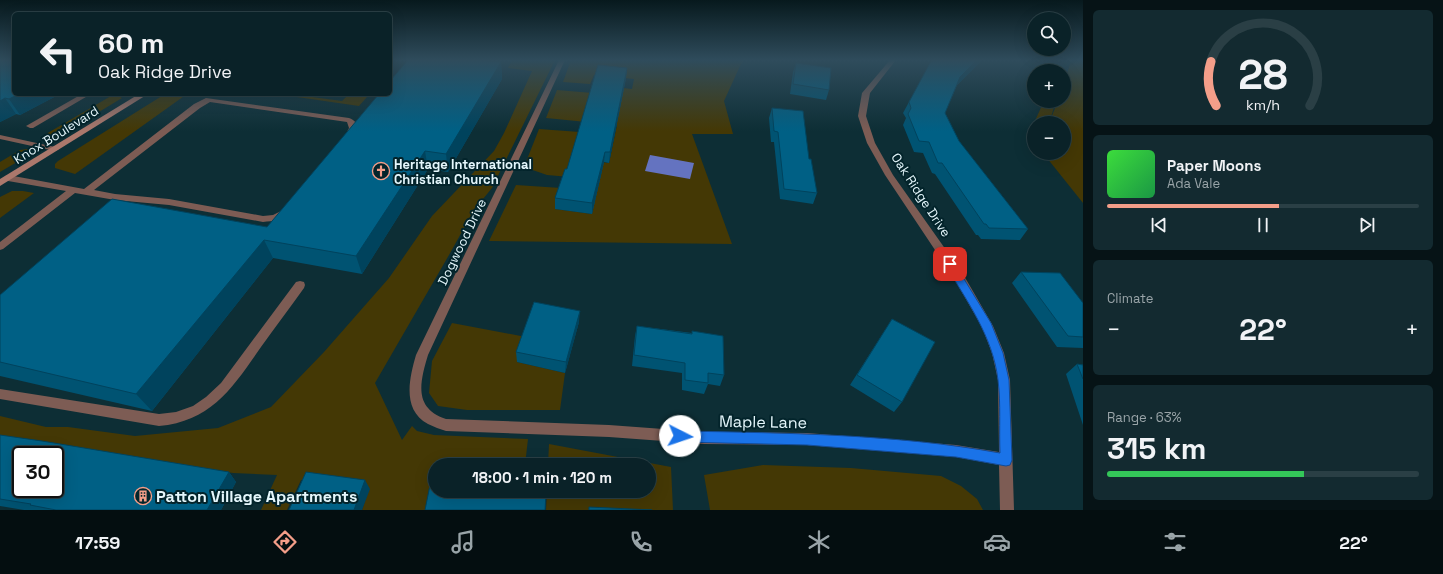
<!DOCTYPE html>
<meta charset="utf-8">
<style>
body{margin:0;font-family:"Space Grotesk",sans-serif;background:#132a30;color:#f1f3f6;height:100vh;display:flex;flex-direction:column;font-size:15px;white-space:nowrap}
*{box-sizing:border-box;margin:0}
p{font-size:13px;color:#99a4a8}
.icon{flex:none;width:22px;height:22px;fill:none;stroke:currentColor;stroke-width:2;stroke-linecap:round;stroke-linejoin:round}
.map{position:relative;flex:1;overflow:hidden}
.side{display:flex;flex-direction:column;gap:10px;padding:10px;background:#061316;width:360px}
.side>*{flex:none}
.guide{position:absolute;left:12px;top:12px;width:380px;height:84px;border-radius:6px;box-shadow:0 4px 16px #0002,0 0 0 1px #2a3f45;background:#0a2228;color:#f1f3f6;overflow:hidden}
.fabs{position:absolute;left:1027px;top:12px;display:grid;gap:8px}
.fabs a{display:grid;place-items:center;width:44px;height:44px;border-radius:50%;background:#0a2228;box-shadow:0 4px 16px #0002,0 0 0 1px #2a3f45;font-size:20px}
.speed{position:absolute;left:12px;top:446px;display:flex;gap:8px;font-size:20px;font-weight:700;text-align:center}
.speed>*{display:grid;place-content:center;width:52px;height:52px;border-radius:50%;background:#0a2228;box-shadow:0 4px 16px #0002,0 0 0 1px #2a3f45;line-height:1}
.speed .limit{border:2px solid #111;border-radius:6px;background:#fff;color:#111}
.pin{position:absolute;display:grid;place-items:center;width:34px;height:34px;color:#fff;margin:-17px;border-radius:8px;box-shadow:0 2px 6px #0006}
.me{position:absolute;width:44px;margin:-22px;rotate:94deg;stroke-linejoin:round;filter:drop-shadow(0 0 3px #0008)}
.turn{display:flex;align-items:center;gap:14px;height:84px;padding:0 20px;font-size:18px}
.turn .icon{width:52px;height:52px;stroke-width:2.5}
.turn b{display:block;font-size:28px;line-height:34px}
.big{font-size:30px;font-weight:600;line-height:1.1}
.side .tile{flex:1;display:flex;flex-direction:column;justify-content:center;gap:6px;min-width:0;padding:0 14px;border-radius:6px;background:#132a30}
.side .dial{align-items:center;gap:0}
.dial svg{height:104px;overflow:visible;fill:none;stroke:#2a3f45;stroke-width:7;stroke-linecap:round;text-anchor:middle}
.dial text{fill:#f1f3f6;stroke:none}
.song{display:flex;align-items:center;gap:12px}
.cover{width:48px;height:48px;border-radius:6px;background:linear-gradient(135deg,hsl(120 70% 55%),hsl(140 70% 35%))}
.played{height:4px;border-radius:2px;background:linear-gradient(90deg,#f49e89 55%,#2a3f45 55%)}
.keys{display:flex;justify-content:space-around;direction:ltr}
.heat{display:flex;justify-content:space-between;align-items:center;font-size:22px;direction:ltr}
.charge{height:6px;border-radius:3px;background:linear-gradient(90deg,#34c759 63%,#2a3f45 0)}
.trip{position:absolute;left:428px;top:458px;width:228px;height:40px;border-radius:20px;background:#0a2228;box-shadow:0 4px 16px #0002,0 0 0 1px #2a3f45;font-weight:600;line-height:40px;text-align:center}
.tab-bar{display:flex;height:64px;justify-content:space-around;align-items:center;background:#040e10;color:#99a4a8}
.tab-bar .icon{width:28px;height:28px}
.tab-bar .on{color:#f49e89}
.tab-bar b{font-size:18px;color:#f1f3f6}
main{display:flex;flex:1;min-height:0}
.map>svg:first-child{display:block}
.green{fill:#443805}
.water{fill:#6473c0}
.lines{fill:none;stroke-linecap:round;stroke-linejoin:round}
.lane{fill:#7d5c54;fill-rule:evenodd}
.street{fill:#7d5c54;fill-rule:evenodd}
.secondary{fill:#ab786c;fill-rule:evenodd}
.wall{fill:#005372}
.shaded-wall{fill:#00435d}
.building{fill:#006085;stroke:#00435d;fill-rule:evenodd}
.route{fill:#1a73e8;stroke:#114b97}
.labels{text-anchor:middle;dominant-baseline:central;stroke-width:4;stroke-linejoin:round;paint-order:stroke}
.street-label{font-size:13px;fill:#e5f7fc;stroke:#03242b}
.poi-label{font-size:13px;font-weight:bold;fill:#e5f7fc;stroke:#03242b;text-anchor:start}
.near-street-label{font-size:16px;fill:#e5f7fc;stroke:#03242b}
.near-poi-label{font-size:16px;font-weight:bold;fill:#e5f7fc;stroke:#03242b;text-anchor:start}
</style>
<main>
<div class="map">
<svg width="1083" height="510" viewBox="0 0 1083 510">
<rect width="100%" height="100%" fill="#0d2e35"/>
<path class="green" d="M512,60H555L492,188L474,210L449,255L375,383L402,440L412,426L417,431L434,435L528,439L525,465H435V491H523L522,501L430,510H362L369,489L301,480L287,510H261L277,475L233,473L89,450L0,442V416L46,427H68L135,436L218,428L271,407L324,352L389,278L432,216L494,151L504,133L532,71L508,68Z
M571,60H744L740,66L724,101L733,134H692L732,244L489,241L516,185L561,188L555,209L592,214L570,177L547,175L524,167L539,129L580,132L572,159L609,163L617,125L546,118L557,90L593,93L623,88L632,89L634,79L594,75L590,84L563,82Z
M1071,60H1083V203L1043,153H1064V123H1049L1058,101H1064V84Z
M165,94H187L75,174L55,168V164L58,161Z
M276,94H290L342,101L349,94L367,97L359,106Z
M116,95L122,98L56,138L50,141L41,140L46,134L111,96Z
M1044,101H1056L1049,123H1034Z
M28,149L32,152L29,155L0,172V162L20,150Z
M12,191H23L34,193L0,218V197Z
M452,323L526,337L517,362L565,373L560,410H467L438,406L429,393L432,361Z
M549,444L671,467L673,510H546L547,491H649V465H548Z
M763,465L851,468L941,476L961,486L977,499L983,510H710L704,475Z"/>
<path class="water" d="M650,155L694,163L690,179L645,171Z"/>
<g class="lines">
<path class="lane" d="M82,94H91L33,128H30L26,126Z
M206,98L349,118C361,122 357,132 351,140H348L344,138L349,128L347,122L210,102L200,108L94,190L115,194L169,199L263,216L273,215L285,209L288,210L290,212C283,220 273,221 263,222L169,205L115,200L75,193L3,249L0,250V242L66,191L8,181L4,178L5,176L8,175L84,189L194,104Z
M0,135L55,147L59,149L55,151L0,139Z
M300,281L304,282L305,285L304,288C290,308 275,327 261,347C233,387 212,421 159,426L0,399V389L159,414L176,412L193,406L206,397L221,383L296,282Z"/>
<path class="street" d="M559,60H565L428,355C420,382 413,408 446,419L609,425L704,432L807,433L956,445L999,452L998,380L992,353L982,327L955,280L885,175L867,143L858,116L862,93L890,60H896L870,93L866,116L875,143L893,175L963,274L993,326L1004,353L1010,380L1014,510H1000L999,465L956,457L807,445L704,444L609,437L446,431C440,429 434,427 428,424C402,410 409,379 416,355Z"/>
<path class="secondary" d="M139,94H148L0,186V179Z"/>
</g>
<path class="wall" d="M0,60L14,94H60L20,115L16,114L0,122Z
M934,60H982L957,85L945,113L959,141L1028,229L1020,240L981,239L978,235H976L935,174L932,173L923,153L914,152L903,125L906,118L903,113L909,102Z
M501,62L502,79L448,172L428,169L362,274L273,258L152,411L0,376V295L267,227Z
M796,63L829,90L826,100L790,94L793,72Z
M627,68L626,78L609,163L604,162L592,214L555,209V198L567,169Z
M772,108L809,159L817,193L813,204L780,199L774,142H771L769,118Z
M1021,272L1083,303V348L1057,347L1012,283Z
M579,322L565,373L517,362L516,352Z
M637,326L692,333V331L724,375L720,386L708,384L704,394L682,390V373L632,366L635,336Z
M885,330L902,402L894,412L850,385Z
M1077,364L1083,365V425L1066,374Z
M0,435L229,472L236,482L221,510H24L0,506Z"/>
<path class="shaded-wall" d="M977,60H982L955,87L960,77Z
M501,62L502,79L448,172L446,154Z
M627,68L626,78L609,163L610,152Z
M19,94H60L20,115L9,99Z
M5,98L16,114L0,122V101Z
M425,151L428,169L362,274L356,256Z
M605,152L604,162L592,214V203Z
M264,240L273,258L152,411L136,394Z
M580,311L579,322L565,373L566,362Z
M229,472L236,482L221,510H207Z
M365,480L370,489L362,510H354Z"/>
<path class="building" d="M0,60H14V94H19L9,99L5,98L0,101Z
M408,60H479L501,62L446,154L425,151L356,256L264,240L136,394L0,362V295L112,199L267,227L379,94H390V81Z
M934,60H977L960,77L945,113L959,141L1028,229L989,228L986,224H984L942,163H938L929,142L919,141L908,114L911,108L909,102L930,63Z
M796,63L831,68L829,90L793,84Z
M598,65L627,68L610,152H605L592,203L555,198L565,169H567Z
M772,108L803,111L809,159H811L817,193L784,189L778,132L774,131Z
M1021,272L1060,273L1083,303V337L1068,336Z
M534,302L580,311L566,362L516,352Z
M892,319L935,342L902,402L857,375Z
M637,326L692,334V331L723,336L724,375L708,373V383L685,380V363L634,355Z
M1077,364L1083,365V379Z
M0,435L42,441L229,472L207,510H56L30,505L31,504L0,499ZM21,455H55V489H21Z
M306,472L365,480L354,510H289Z
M430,485H435V491H510L546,494L545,510H425Z
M589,507L652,510H589Z"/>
<linearGradient id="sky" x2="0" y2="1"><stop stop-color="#07191d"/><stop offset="0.46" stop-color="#2f4c5c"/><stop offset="1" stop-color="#2f4c5c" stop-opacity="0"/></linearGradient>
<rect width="1083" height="131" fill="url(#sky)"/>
<path class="route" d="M950,260L953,261L991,323L1003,353L1009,380L1012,460L1010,465L1006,466L956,457L807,445L680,442L676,440L674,436L676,432L680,431C786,433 895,434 1000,453C999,429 1001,404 998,380C993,336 966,300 945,264Z"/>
<defs>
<g id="church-ring" transform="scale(0.9)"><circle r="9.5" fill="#03242b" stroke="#f49e89" stroke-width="1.5"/><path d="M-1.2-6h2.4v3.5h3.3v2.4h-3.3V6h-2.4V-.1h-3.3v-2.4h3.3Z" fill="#f49e89"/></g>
<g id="building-ring" transform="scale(0.9)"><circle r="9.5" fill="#03242b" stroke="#f49e89" stroke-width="1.5"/><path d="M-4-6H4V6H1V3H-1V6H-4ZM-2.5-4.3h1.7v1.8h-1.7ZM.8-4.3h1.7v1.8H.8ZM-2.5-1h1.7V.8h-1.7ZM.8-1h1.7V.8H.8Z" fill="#f49e89"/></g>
</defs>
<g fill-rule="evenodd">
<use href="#church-ring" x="381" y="171"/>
<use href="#building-ring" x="143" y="496"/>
</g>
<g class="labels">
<g class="street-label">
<text transform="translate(56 135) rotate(-32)">Knox Boulevard</text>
<text transform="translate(921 195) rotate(57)">Oak Ridge Drive</text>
<text transform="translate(462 242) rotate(-64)">Dogwood Drive</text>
</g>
<g class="poi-label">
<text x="394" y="164">Heritage International<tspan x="394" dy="15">Christian Church</tspan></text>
</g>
<g class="near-street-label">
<text transform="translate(763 422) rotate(1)">Maple Lane</text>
</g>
<g class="near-poi-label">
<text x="156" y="496">Patton Village Apartments</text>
</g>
</g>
</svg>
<div class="fabs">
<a><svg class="icon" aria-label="search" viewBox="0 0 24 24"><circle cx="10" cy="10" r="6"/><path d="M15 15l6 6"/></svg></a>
<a>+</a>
<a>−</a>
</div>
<div class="speed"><div class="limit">30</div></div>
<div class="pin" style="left:950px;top:264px;background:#d93025"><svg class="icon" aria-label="arrive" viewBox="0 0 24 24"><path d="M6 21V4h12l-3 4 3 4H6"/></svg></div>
<svg class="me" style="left:680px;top:436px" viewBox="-20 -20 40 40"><circle r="19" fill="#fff"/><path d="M0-13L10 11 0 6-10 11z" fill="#1a73e8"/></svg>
<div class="trip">18:00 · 1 min · 120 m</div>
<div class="guide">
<div class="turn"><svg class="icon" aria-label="left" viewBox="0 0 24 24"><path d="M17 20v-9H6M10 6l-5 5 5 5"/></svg><div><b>60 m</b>Oak Ridge Drive</div></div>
</div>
</div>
<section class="side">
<div class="tile dial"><svg viewBox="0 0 100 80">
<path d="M14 69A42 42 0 1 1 86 69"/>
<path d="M14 69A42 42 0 0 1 10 35" stroke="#f49e89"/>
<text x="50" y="56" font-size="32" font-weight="700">28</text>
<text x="50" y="72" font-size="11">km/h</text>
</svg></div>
<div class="tile">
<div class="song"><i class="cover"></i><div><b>Paper Moons</b><p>Ada Vale</p></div></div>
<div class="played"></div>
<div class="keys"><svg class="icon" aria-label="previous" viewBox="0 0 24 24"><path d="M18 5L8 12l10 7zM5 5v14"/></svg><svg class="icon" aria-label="pause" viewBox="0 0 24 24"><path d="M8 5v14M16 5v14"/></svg><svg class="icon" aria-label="next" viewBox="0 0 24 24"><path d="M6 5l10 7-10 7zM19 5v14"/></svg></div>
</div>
<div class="tile"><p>Climate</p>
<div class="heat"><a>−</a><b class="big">22°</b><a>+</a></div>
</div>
<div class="tile"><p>Range · 63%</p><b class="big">315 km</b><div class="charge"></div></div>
</section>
</main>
<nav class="tab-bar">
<b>17:59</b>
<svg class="icon on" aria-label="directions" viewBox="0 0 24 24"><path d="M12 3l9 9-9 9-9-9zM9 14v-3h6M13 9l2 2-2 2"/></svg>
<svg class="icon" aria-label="music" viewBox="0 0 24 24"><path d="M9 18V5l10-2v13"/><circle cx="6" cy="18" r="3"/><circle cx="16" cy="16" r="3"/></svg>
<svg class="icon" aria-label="phone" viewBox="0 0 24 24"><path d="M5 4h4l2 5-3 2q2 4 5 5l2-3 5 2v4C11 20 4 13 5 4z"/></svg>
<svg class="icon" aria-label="climate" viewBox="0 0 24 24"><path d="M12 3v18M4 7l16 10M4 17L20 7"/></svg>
<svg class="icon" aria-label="car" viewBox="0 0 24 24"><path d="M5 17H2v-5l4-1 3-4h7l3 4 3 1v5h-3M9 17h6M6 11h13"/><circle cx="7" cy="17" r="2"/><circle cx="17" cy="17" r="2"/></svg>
<svg class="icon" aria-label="filters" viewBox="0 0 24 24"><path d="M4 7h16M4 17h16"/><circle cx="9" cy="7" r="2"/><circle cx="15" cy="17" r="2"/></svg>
<b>22°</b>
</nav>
